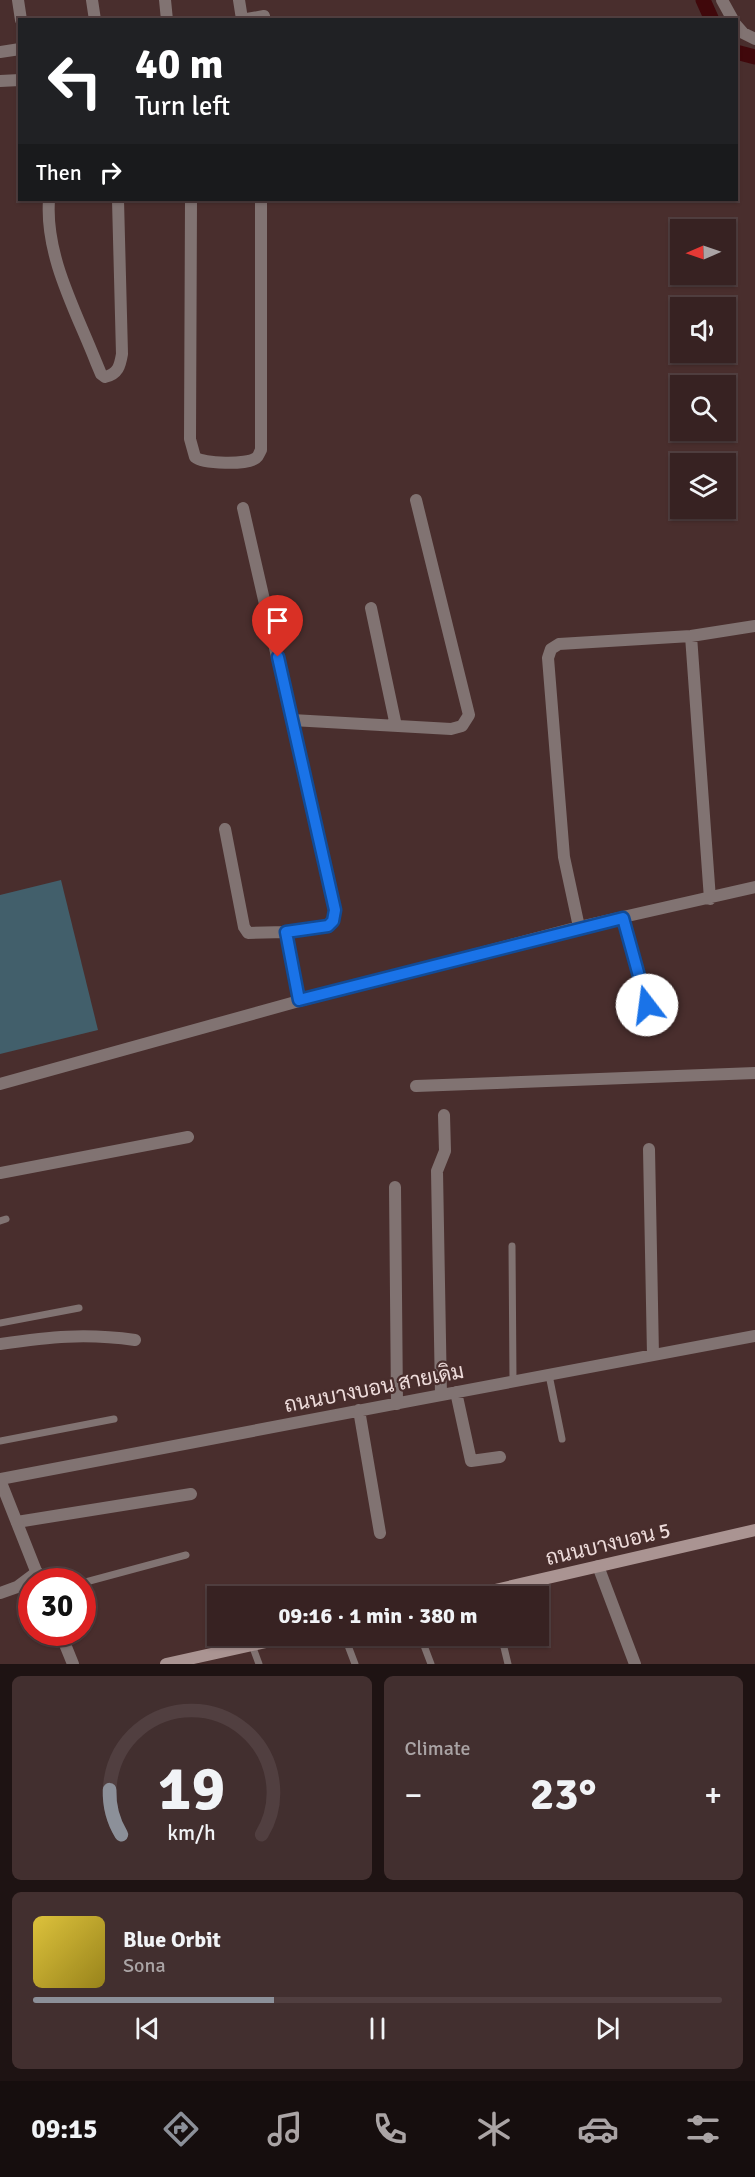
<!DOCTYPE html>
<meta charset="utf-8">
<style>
body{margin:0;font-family:Signika,Sarabun,sans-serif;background:#422f2f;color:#f1f3f6;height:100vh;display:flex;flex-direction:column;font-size:22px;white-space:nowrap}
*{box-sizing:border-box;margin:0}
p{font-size:20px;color:#aaa4a5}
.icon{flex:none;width:33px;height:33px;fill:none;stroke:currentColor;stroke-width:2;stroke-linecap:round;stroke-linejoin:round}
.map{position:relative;height:1664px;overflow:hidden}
.panel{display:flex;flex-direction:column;gap:12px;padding:12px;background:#1e1313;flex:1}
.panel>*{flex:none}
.banner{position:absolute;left:18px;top:18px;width:720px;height:183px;border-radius:0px;box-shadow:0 2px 4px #0004,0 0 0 2px #513f40;background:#202124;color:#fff;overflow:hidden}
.needle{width:39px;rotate:268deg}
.fabs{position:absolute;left:670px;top:219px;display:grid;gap:12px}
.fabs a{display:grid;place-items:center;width:66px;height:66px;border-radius:0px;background:#372222;box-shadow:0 2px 4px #0004,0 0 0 2px #513f40;font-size:30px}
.speed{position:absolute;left:18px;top:1568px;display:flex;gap:12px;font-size:30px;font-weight:700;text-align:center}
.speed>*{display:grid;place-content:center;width:78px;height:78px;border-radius:50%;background:#372222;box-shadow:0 2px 4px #0004,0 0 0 2px #513f40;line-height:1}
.speed .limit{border:9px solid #d22;background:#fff;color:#111}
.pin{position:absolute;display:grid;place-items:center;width:51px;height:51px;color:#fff;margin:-62px -26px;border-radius:50% 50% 50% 0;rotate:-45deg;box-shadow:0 0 6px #0007}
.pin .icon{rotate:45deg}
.me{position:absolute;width:66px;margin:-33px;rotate:345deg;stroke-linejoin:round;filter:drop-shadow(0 0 4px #0008)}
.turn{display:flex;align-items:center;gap:21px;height:126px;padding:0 18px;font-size:27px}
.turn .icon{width:78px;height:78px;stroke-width:2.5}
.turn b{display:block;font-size:42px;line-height:51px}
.then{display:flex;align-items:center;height:57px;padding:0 18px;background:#0003;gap:12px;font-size:22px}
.big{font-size:45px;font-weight:700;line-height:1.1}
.panel .widget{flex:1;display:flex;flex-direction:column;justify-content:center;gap:9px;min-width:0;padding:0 21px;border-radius:9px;background:#422f2f}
.panel .dial{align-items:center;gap:0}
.dial svg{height:156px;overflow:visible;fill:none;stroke:#513f40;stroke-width:7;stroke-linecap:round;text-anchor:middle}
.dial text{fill:#f1f3f6;stroke:none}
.song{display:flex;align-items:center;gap:18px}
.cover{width:72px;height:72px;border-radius:9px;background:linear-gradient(135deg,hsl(50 70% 55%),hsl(50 70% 35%))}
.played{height:6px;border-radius:3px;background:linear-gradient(90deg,#8c9099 35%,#513f40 35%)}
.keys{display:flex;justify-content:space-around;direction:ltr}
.heat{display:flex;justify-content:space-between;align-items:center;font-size:33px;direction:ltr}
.panel .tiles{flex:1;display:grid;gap:12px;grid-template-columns:1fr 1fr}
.widget:last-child{grid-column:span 2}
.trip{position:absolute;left:207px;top:1586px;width:342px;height:60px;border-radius:0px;background:#372222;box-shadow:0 2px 4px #0004,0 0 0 2px #513f40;font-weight:700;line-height:60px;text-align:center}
.dock{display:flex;height:96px;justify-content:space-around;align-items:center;background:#160e0e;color:#aaa4a5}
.dock .icon{width:42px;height:42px}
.dock .current{color:#8c9099}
.dock b{font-size:27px;color:#f1f3f6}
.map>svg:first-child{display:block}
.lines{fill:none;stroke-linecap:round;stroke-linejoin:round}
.canal{stroke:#40080b;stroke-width:15}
.building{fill:#425f6b}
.service{stroke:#817372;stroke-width:7}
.minor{stroke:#817372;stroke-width:12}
.tertiary{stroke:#817372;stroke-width:12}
.secondary{stroke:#aa9492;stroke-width:12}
.route-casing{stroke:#114b97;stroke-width:15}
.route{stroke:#1a73e8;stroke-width:10}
.labels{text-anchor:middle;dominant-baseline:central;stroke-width:4.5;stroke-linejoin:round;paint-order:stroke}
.street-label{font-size:21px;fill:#eddbda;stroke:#492e2d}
</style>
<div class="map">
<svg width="755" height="1664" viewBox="0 0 755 1664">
<rect width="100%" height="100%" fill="#492e2d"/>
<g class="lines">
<path class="canal" d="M703,0L712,20
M736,52L755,57"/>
</g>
<path class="building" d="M61,880L98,1030L0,1054V895Z"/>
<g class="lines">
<path class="service" d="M0,1221L6,1219
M512,1246L513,1379
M0,1323L79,1308
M549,1375L562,1439
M0,1441L114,1419
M82,1583L186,1555
M344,1635L355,1664
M420,1635L431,1664
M501,1635L508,1664
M421,1638L437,1635
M252,1645L259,1664"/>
<path class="minor" d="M18,0L21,20
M92,0L95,20
M165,0L167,20
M239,0L242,19
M722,0L733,20
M241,20L264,16
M736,25L743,33L755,39
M0,52L20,49
M0,81L20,80
M49,200C45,256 76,311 96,362L101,374L105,377C118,374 120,366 122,354L118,200
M191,200L190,439L195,457C203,464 247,465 256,458C259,456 259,453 261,450V200
M243,508L335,910L333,921L328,926L286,932L299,1001
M371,608L396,726
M691,636L710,899
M292,720L451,729L462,726L469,715L416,500
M225,829L244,927L248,933L286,932
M623,918L647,1005
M579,927L564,857L548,658L551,649L559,644L691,636L755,626
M0,1084L299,1001L579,927L755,887
M416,1086L755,1073
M649,1149L653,1355
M0,1173L188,1137
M395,1187L397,1404
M0,1344C50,1337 84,1333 135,1340
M456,1392L471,1461L500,1457
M441,1395L437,1171L445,1151L444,1115
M359,1410L380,1533
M0,1479C252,1431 503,1383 755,1336
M17,1522L191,1494
M598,1566L635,1664
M0,1593L17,1587L37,1572"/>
<path class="tertiary" d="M0,1480L40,1581
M60,1632L73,1664"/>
<path class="secondary" d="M469,1596L755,1530
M166,1664L298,1635"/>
</g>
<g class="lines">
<g class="route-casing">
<path id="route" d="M278,657L335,910L333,921L328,926L286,932L299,1000L623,918L647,1005"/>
</g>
<use href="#route" class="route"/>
</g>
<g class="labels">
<g class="street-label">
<text transform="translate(374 1388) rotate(-11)">ถนนบางบอน สายเดิม</text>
<text transform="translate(608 1544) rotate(-13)">ถนนบางบอน 5</text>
</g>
</g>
</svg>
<div class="fabs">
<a><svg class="needle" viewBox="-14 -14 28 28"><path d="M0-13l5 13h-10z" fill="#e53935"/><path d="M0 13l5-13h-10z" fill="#aaa4a5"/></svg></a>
<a><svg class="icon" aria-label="sound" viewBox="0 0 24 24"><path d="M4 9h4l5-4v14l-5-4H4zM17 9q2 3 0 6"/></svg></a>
<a><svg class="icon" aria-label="search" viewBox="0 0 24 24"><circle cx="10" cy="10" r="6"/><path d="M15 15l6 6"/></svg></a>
<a><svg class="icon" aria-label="layers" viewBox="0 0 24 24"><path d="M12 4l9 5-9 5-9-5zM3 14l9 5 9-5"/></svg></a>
</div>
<div class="speed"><div class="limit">30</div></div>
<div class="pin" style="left:278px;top:657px;background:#d93025"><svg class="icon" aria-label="arrive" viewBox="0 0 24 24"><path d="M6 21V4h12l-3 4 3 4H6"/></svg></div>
<svg class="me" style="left:647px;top:1005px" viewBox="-20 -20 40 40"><circle r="19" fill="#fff"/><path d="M0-13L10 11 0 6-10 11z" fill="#1a73e8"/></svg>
<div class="trip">09:16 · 1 min · 380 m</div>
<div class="banner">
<div class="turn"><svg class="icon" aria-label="left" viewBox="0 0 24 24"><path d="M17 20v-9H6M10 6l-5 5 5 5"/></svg><div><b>40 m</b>Turn left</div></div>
<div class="then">Then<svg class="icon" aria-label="right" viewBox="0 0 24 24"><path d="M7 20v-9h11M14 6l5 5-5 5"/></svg></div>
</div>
</div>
<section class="panel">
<div class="tiles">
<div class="widget dial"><svg viewBox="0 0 100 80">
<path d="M14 69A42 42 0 1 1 86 69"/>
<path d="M14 69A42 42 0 0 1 8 46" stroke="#8c9099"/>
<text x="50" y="56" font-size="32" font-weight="700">19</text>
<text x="50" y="72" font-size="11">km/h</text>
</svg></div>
<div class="widget"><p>Climate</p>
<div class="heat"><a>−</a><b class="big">23°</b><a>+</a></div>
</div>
<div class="widget">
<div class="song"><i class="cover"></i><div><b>Blue Orbit</b><p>Sona</p></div></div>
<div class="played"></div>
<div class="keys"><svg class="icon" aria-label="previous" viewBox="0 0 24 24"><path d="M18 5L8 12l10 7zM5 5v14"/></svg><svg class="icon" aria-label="pause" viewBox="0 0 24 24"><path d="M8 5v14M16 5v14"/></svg><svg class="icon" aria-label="next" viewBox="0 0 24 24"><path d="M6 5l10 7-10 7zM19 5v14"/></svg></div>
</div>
</div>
</section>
<nav class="dock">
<b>09:15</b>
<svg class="icon current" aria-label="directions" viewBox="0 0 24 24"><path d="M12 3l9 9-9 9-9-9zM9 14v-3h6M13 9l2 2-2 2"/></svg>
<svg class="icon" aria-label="music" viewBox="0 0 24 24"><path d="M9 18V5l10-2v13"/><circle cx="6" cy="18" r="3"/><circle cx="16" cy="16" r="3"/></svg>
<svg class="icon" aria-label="phone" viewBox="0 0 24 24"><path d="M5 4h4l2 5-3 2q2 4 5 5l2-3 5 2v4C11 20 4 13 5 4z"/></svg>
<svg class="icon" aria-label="climate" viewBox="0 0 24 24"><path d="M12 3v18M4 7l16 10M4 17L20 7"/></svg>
<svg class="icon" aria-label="car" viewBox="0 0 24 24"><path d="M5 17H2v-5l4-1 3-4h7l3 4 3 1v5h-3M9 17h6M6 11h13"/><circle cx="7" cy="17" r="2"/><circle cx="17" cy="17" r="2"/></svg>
<svg class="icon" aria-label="filters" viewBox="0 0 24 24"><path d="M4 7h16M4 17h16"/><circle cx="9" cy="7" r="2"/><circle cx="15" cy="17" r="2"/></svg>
</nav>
